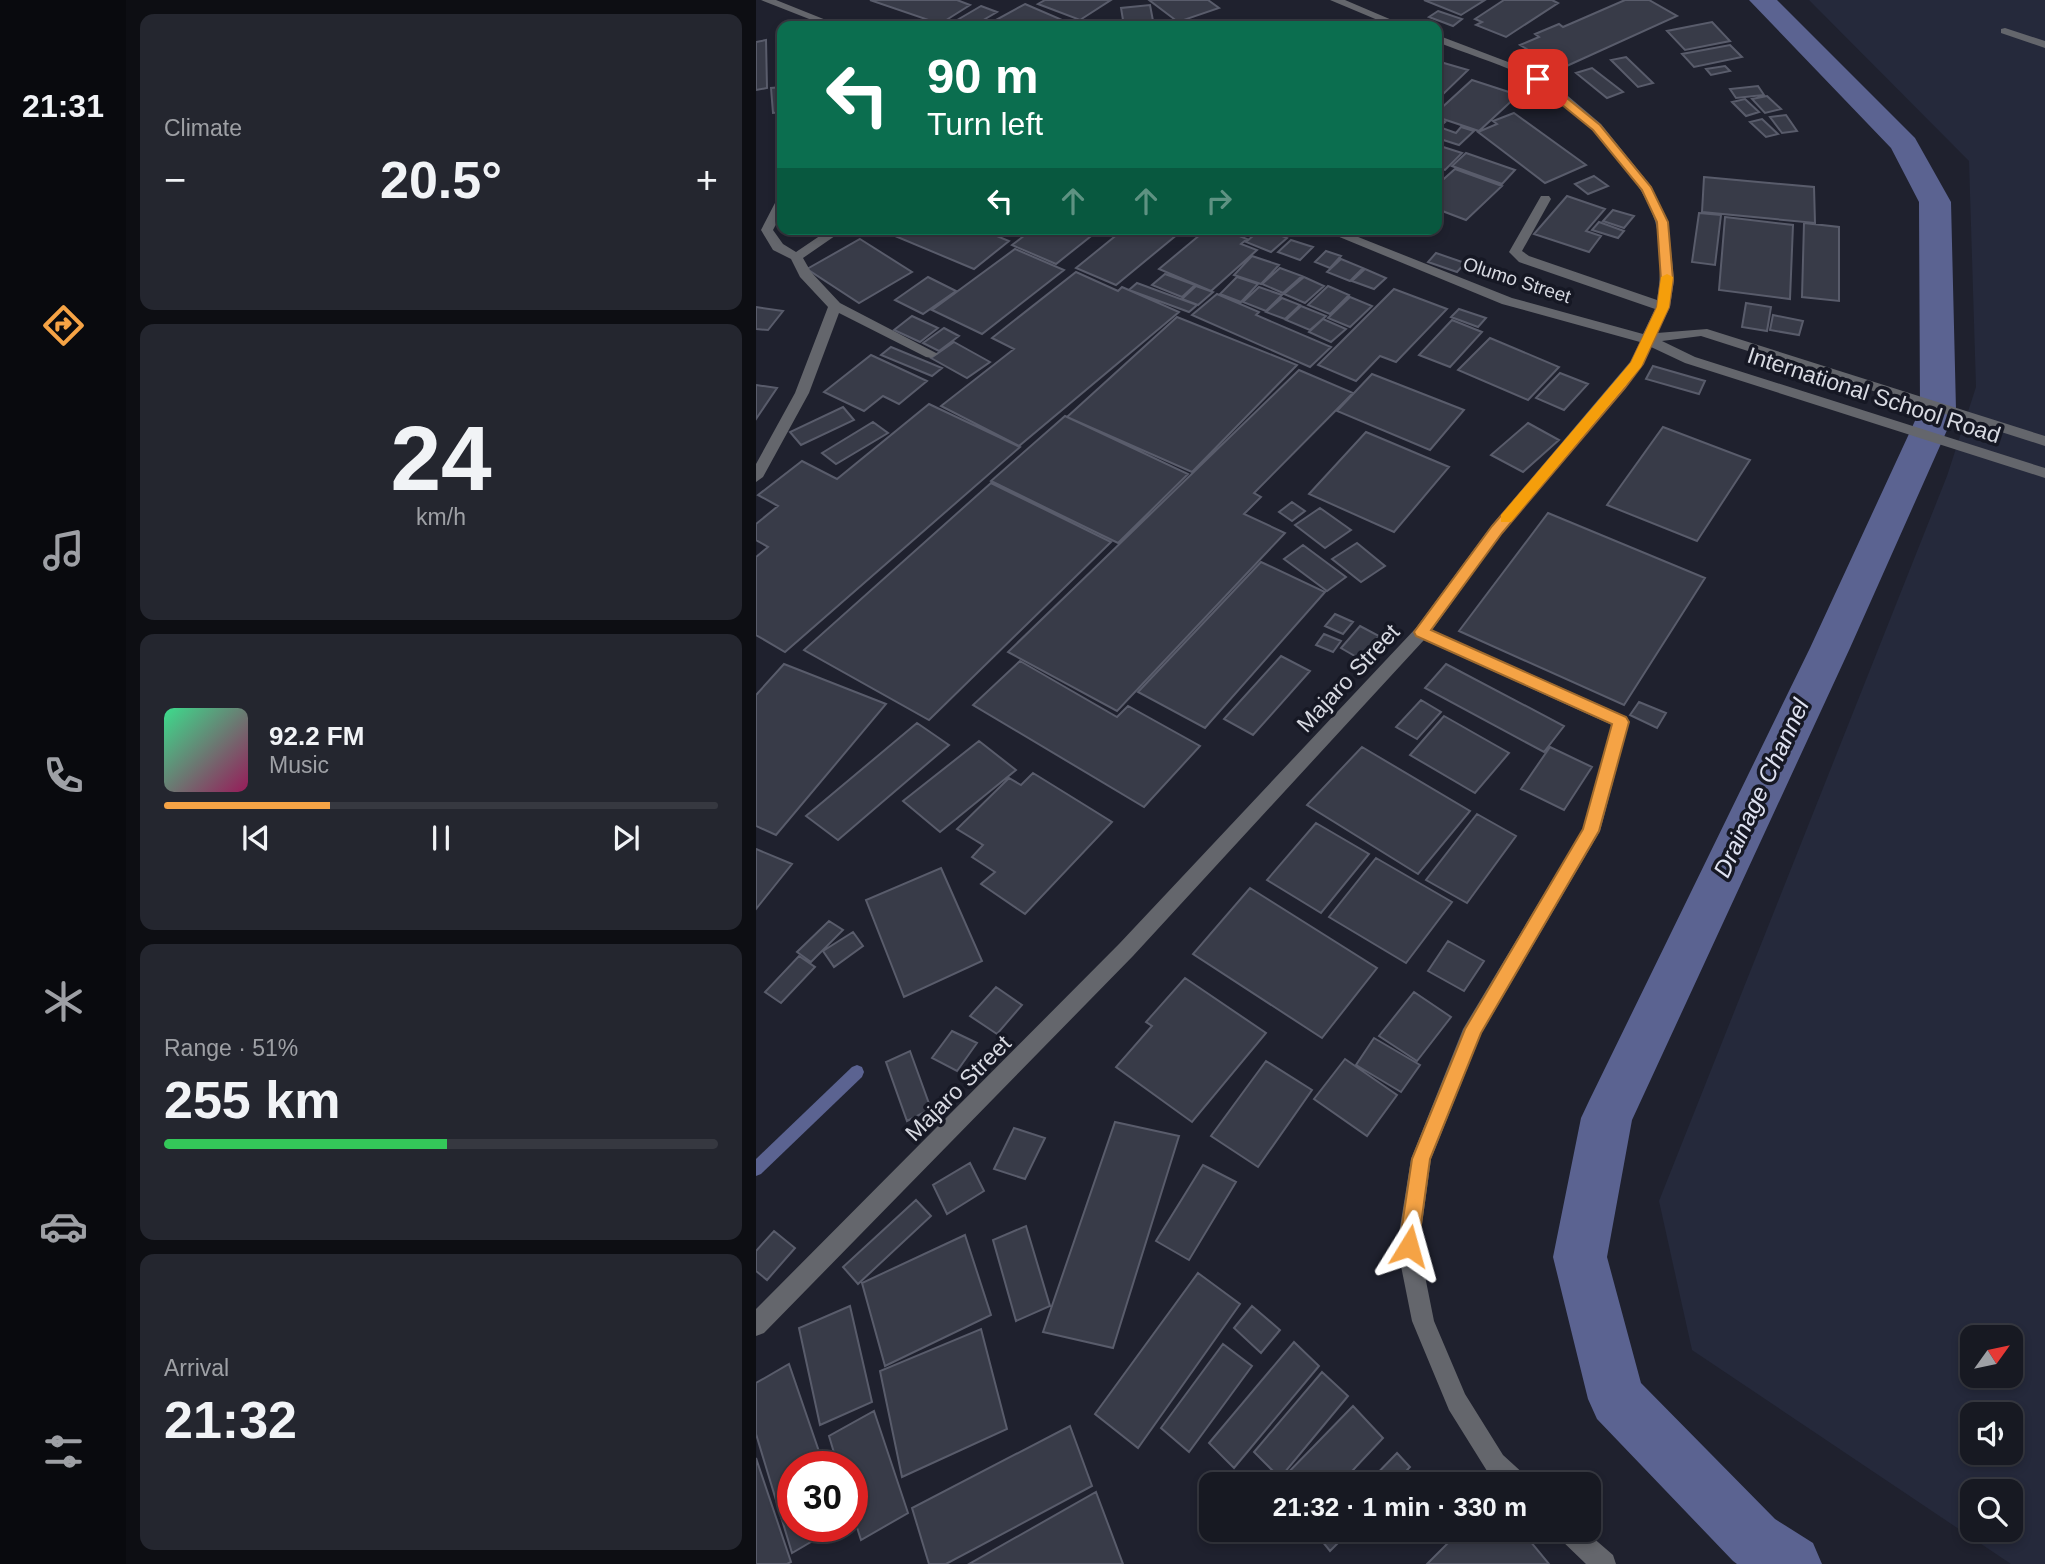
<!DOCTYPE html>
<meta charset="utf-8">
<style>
body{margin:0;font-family:Helvetica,sans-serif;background:#24262f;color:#f1f3f6;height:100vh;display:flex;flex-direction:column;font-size:26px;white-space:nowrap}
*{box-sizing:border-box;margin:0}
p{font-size:23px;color:#9ea0a5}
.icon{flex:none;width:38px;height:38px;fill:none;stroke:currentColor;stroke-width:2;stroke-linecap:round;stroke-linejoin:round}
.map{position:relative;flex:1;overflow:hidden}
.details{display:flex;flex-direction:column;gap:14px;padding:14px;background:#0d0e13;width:630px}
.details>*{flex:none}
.guide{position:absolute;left:21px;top:21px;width:665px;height:214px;border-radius:14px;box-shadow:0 4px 10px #0003,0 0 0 2px #363840;background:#0b6e4f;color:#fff;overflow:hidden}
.needle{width:46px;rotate:57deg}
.tools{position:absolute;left:1204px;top:1325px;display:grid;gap:14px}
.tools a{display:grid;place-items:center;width:63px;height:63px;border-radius:14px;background:#171922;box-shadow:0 4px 10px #0003,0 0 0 2px #363840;font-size:35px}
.speed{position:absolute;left:21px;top:1451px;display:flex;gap:14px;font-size:35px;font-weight:700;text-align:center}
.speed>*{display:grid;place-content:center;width:91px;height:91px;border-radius:50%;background:#171922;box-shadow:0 4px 10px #0003,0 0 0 2px #363840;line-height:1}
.speed .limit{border:10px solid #d22;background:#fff;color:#111}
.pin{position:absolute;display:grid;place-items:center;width:60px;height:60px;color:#fff;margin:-30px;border-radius:14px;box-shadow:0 4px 10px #0006}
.me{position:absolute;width:77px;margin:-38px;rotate:8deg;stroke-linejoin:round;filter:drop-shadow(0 0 5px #0008)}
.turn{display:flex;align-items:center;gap:24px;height:147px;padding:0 35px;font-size:32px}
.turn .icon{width:91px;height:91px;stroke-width:2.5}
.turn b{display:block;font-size:49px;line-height:60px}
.lanes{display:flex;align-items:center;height:66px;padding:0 35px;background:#0003;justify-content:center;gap:35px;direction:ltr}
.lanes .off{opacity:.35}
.big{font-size:52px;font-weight:800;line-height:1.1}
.details .widget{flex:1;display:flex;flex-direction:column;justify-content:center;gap:10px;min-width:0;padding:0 24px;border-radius:14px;background:#24262f}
.details .dial{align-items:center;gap:0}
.dial b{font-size:91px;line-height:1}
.song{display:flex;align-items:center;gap:21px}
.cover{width:84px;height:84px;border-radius:10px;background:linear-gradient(135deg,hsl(150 70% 55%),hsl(330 70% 35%))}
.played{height:7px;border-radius:4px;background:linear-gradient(90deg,#f5a345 30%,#363840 30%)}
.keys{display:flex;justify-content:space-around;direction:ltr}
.heat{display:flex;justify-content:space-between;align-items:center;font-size:38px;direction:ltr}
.charge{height:10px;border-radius:5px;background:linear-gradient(90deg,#34c759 51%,#363840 0)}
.trip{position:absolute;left:443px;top:1472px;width:402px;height:70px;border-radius:14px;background:#171922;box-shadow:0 4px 10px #0003,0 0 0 2px #363840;font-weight:800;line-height:70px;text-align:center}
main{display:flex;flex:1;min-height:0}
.dock{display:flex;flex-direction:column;width:126px;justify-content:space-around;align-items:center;background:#090a0e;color:#9ea0a5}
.dock .icon{width:49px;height:49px}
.dock .selected{color:#f5a345}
.dock b{font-size:32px;color:#f1f3f6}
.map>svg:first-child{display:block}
.built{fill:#25293b;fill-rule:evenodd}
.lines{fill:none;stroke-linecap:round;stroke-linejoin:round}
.stream{fill:#5b6391;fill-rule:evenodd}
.canal{fill:#5b6391;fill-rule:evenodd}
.building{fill:#383b48;stroke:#595c6b;stroke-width:2}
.minor{fill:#64666c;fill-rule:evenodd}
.route{fill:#f5a345;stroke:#9f6a2d;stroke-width:2}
.slow{fill:#f59e0b}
.labels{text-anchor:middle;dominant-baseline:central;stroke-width:7;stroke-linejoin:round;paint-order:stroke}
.far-street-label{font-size:19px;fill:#d8dae2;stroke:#161824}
.street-label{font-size:23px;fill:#d8dae2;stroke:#161824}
.water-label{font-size:24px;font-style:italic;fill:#dfe2f1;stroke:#161824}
</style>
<main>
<nav class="dock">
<b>21:31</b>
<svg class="icon selected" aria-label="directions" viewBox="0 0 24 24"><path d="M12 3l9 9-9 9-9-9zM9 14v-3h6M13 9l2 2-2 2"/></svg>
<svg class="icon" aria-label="music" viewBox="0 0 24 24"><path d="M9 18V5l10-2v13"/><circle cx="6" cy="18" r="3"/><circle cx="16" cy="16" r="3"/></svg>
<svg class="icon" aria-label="phone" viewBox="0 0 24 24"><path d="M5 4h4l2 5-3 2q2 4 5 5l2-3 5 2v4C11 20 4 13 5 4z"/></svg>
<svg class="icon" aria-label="climate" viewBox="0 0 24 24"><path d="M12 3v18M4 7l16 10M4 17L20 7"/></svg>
<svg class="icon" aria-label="car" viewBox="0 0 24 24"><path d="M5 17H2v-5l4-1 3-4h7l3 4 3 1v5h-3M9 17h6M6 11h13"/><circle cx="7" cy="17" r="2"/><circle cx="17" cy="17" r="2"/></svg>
<svg class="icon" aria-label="filters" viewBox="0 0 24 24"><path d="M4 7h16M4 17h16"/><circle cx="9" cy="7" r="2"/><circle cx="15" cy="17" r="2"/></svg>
</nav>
<section class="details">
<div class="widget"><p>Climate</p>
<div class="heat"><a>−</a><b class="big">20.5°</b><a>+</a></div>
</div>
<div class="widget dial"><b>24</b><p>km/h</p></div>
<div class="widget">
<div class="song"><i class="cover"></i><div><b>92.2 FM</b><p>Music</p></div></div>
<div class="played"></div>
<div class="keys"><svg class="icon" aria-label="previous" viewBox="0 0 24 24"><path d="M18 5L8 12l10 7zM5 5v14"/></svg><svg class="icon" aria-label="pause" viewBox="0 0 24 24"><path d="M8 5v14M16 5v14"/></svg><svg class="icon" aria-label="next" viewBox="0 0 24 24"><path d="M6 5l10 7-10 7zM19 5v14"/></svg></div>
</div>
<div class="widget"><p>Range · 51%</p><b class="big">255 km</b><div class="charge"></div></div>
<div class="widget"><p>Arrival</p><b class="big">21:32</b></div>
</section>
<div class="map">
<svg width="1289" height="1564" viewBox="0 0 1289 1564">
<rect width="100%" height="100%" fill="#1f212e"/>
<path class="built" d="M1053,0H1289V1564H1255L936,1350L903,1201L1191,476L1220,387L1213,161ZM1216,1337H1255V1376H1216ZM1216,1414H1255V1452H1216ZM1216,1491H1255V1530H1216Z"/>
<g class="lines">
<path class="stream" d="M101,1065L106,1067L108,1072L106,1077L5,1174L0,1176V1159L96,1067Z"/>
<path class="canal" d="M993,0H1021L1159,138L1195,202L1200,410L1094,648L876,1120L851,1257L885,1383L1019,1519L1057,1543L1066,1564H981L977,1561L841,1419L832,1399L797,1257L825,1118L833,1101L1054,648L1164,410L1163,202L1135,148Z"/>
</g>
<path class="building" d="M114,0H201L214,5L184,24Z
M289,0H355L324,20L282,4Z
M393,0H452L463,8L422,22Z
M668,0H729L705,15Z
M748,0H796L802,3L750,37L720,25L726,22L719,19Z
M869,0H893L921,16L804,69L764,45L783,37L779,34L803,24L807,27Z
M269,4L304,19L291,26H229Z
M394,5L398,26H368L365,8Z
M225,6L241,12L217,26H191Z
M682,11L706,19L697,26L673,17Z
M956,22L974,41L929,50L911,31Z
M10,40L11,88L0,90V42Z
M974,45L986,57L938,67L926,54Z
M870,57L897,83L882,87L855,60Z
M681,61L712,70L681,100Z
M969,66L974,71L955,75L950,69Z
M836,68L867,92L851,98L820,73Z
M716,80L762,95L723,131L681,117V112Z
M1002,86L1008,95L980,98L974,89Z
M26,87V112L17,113L15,88Z
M1011,96L1025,109L1009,113L996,99Z
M989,99L1003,112L990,116L976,102Z
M758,113L830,165L789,183L722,132L741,124L737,121Z
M1030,115L1041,131L1026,133L1014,117Z
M681,119L689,122L683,127L700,133L705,127L718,131L703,145L681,138Z
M1006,119L1022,134L1010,137L994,122Z
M681,145L706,153L689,170L681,168Z
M710,153L759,170L746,184L696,166Z
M699,169L746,186L710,220L681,209V185Z
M838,176L852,186L832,194L819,184Z
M948,177L1058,187L1059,223L946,212Z
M811,196L849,209L830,231L845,236L833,252L778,234Z
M857,210L878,216L868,228L847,221Z
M943,213L965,215L959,265L936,262Z
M969,217L1037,225L1034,299L963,290Z
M843,222L868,231L862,238L836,230Z
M1048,223L1083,227V301L1046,297Z
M148,229H224L253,241L218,269L139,236Z
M277,229H344L300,264L256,245Z
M368,229H428L360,285L320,268Z
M451,229H466L491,239L485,244L501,250L455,291L403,269Z
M505,229H509L531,238L515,252L490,242Z
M104,239L156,272L103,303L51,269Z
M535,240L557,247L544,260L522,252Z
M259,249L308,270L226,334L176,310Z
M570,251L585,256L574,268L559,262Z
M680,253L709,263L701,272L672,262Z
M496,256L523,265L505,284L478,275Z
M585,259L607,268L594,281L571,272Z
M524,268L546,276L527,293L506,284Z
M609,269L630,278L618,289L596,281Z
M320,272L362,291L366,287L423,312L263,446L185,406L258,349L236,338Z
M409,274L439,285L426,297L396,285Z
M172,277L200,291L167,314L139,300Z
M481,277L502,284L485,302L464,294Z
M548,277L568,286L549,303L528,294Z
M381,283L441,305L433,312L373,290Z
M440,286L457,292L442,305L426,299Z
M572,286L593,295L574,314L552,305Z
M503,287L526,295L510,311L487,302Z
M638,289L691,309L640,362L624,356L600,381L562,365Z
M461,294L503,312L500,315L575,347L554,367L436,315Z
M594,297L616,306L594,327L572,318Z
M526,298L544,305L529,319L510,312Z
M990,303L1015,307L1011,331L986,327Z
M545,306L570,316L554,330L530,320Z
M0,307L27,311L12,330L0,329Z
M703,309L730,318L722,327L695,317Z
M1017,315L1047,321L1043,335L1014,330Z
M156,316L182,328L164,342L138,330Z
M421,317L541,365L436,472L311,417Z
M567,319L590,329L575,342L553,332Z
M696,320L726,332L694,367L663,355Z
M188,328L203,336L183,351L167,343Z
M734,338L803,367L772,400L702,370Z
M198,342L234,362L211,378L175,358Z
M135,347L186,368L176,376L125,355Z
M115,355L171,381L143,404L127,396L108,411L68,392Z
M897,366L949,381L943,394L890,379Z
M543,370L597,393L498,493L505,497L488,514L529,533L361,711L252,652Z
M804,373L832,384L808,410L780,398Z
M616,374L708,410L674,450L581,411Z
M0,385L21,388L0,419Z
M173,404L264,447L29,652L0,635V557L12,547L0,540V524L22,506L2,495L46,461L81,479Z
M87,407L98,420L45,445L34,432Z
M309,416L432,474L362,543L235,481Z
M117,422L132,433L80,464L66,453Z
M772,423L803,440L767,472L735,455Z
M907,427L994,460L941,541L851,505Z
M610,432L693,467L638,532L553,494Z
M235,483L355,542L173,720L48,650Z
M536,502L549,511L536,521L523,512Z
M564,508L595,530L569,548L539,525Z
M792,513L949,578L868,705L703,631Z
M601,543L629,566L605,582L576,559Z
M547,545L590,577L571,591L528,559Z
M505,562L569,592L449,728L382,692Z
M579,614L597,622L587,634L569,626Z
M604,626L623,636L604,659L585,648Z
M568,634L585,641L577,652L560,645Z
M525,656L554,671L497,735L468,719Z
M264,661L361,717L372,706L444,746L388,807L217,705Z
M28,664L130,704L20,835L0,826V695Z
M690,664L808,726L788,752L669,688Z
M665,700L685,712L661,739L640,727Z
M883,702L910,713L901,728L874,715Z
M688,716L753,753L719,793L654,755Z
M161,723L193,745L82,840L50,816Z
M223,741L260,770L184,832L147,801Z
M606,747L714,811L662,874L551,805Z
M794,747L836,767L808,810L765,789Z
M277,773L356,822L269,914L225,884L239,872L216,857L227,845L201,829L253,778L265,785Z
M721,814L760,836L711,903L670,880Z
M560,823L613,854L565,913L511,880Z
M0,849L36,864L0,909Z
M620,858L696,902L650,963L573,917Z
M185,868L226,961L148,997L110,900Z
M494,888L621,968L566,1038L437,954Z
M73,921L87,930L55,962L41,952Z
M97,932L107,946L78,967L67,951Z
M692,941L728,961L708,991L672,971Z
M43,956L59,967L25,1003L9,992Z
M429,978L510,1033L436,1122L360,1067L396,1026L390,1022Z
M240,987L266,1005L241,1034L214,1016Z
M658,992L695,1017L661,1061L623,1036Z
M196,1031L221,1043L201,1071L176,1058Z
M618,1038L664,1065L645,1092L600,1065Z
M154,1051L175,1109L151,1121L130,1062Z
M589,1059L641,1095L611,1136L558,1099Z
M510,1061L556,1090L502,1167L455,1136Z
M359,1122L423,1136L357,1348L287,1332Z
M258,1128L289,1138L269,1179L238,1169Z
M214,1163L228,1191L191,1214L177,1185Z
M447,1165L480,1182L433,1260L400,1241Z
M160,1200L175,1216L102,1284L87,1267Z
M270,1226L294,1306L260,1321L237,1240Z
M18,1231L39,1248L11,1280L0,1271V1251Z
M209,1235L235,1315L129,1366L106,1283Z
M442,1273L484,1304L382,1448L339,1414Z
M94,1306L116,1402L64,1425L43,1328Z
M496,1306L524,1330L505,1353L478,1328Z
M225,1329L251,1429L146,1477L124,1371Z
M538,1342L563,1366L478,1468L453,1443Z
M467,1344L496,1366L433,1452L405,1428Z
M33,1364L68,1466H37V1526H82L36,1553L0,1434V1383Z
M566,1372L592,1396L524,1478L498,1452Z
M597,1406L627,1438L584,1484H521Z
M118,1411L152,1513L105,1540L96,1512V1466H82L73,1436Z
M314,1426L336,1486L190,1564H173L156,1508Z
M641,1453L654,1467L638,1484H611Z
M0,1458L35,1562L31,1564H0Z
M340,1492L367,1564H213Z
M567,1530H595L574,1551L561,1535Z
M705,1530H765L793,1564H671Z"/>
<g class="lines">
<path class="minor" d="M5,0H20L85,26H71Z
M574,0H589L650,26H636Z
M1249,28L1289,41V48L1245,33V29Z
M681,35L773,70L799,85L845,124L895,186L912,222L918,280L914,307L901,333L951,329L1289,436V446L945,336L906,341L939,357L1289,468V478L929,363L895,347L885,367L746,533L676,630L871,717L873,722L844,831L725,1034L675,1159L663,1246L678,1321L709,1394L747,1455L770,1476L774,1484H745L731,1471L693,1410L656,1321L641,1246L655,1159L707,1029L827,829L856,725L668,640L377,956L8,1333L0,1336V1309L363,944L660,628L736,525L874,362L884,342L746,304L564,229H582L756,298L887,334L899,309L763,262L753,252L785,196H793L795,199L766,251L773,256L901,300C905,277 906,245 899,221C885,172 811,97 765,74C738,62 709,53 681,42Z
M26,197V213L17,230L27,244L40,252L74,229H89L47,258L55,272L84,303L182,354L175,358L170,357L83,313L53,393L7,477L0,482V464L39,393L72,307L44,277L35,259L17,250L5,230L20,201Z
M799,1530H828L857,1555L860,1564H830L803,1538Z"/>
</g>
<path class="route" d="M778,77H785L844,125L895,187L912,222L917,280L913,307L887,364L869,388L746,533L675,630L870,717L873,722L843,831L725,1033L674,1159L662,1246L660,1253L653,1256L646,1253L643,1246L656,1159L709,1029L827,829L856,724L660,636L658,632L736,526L860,382L875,363L901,307L905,280L901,222L886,190L837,130L778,82Z"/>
<path class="slow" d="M911,274L917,277L913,307L885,367L755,522H745V515L875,362L901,307L905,277Z"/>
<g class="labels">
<g class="far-street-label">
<text transform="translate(761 280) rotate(18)">Olumo Street</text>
</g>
<g class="street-label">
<text transform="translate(1118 395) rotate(18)">International School Road</text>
<text transform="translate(592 678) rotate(-47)">Majaro Street</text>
<text transform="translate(202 1088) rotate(-45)">Majaro Street</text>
</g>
<g class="water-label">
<text transform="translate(1005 788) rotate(-65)">Drainage Channel</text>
</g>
</g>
</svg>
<div class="tools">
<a><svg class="needle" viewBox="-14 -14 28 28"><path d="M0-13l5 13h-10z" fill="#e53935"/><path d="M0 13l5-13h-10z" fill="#9ea0a5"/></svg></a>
<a><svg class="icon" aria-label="sound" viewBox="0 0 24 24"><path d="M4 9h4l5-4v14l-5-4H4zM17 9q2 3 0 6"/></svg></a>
<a><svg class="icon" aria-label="search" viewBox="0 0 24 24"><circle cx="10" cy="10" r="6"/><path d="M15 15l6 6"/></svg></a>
</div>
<div class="speed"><div class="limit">30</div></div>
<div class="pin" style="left:782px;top:79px;background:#d93025"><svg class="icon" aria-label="arrive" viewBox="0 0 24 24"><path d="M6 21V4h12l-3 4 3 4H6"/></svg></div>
<svg class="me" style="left:653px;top:1246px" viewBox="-20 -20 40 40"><path d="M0-17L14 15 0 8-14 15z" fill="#f5a345" stroke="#fff" stroke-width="4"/></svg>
<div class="trip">21:32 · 1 min · 330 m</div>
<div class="guide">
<div class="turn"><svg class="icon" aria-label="left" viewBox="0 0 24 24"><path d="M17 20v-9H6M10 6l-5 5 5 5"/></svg><div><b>90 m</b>Turn left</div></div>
<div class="lanes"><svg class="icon" aria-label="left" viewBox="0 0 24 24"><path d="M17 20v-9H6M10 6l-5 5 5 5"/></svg><svg class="icon off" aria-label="ahead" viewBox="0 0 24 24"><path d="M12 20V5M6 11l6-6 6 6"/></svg><svg class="icon off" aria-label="ahead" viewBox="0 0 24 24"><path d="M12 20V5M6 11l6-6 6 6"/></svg><svg class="icon off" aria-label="right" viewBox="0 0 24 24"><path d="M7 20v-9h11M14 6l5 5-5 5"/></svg></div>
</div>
</div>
</main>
